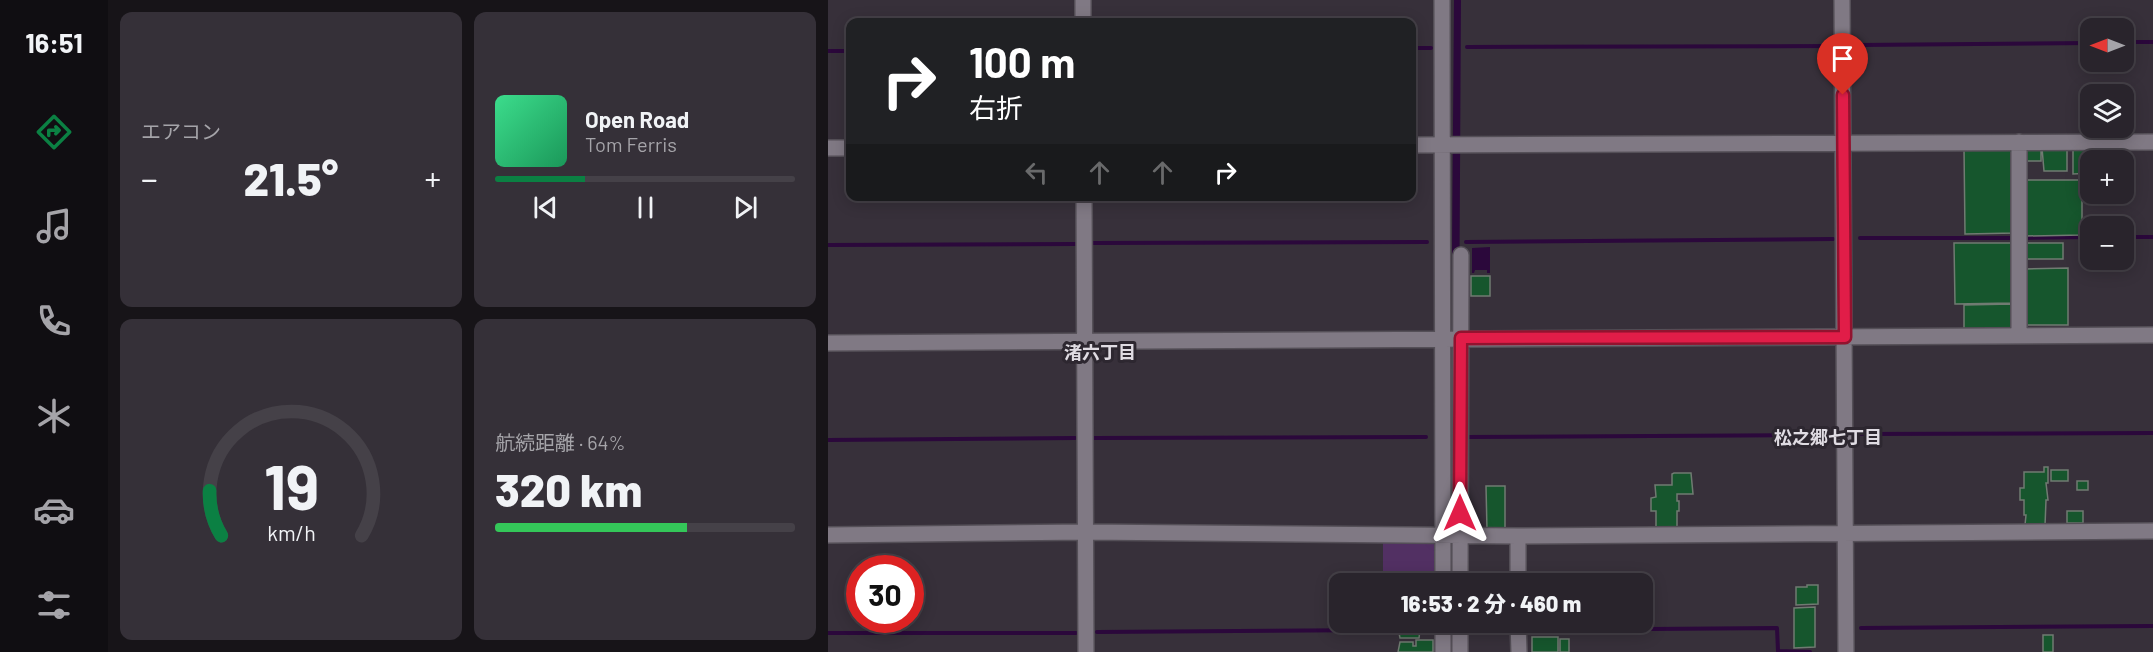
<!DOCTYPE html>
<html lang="ja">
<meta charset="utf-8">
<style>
body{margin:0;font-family:Barlow,"Noto Sans JP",sans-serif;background:#353038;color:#f1f3f6;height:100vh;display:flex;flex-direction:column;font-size:22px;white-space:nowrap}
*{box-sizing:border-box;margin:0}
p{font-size:20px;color:#a5a4a9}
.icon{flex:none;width:33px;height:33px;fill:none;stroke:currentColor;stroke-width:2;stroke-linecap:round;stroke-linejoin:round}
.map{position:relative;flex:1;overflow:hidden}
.side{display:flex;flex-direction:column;gap:12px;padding:12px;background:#171418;width:720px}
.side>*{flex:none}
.banner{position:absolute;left:18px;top:18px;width:570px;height:183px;border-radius:12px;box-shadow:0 3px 15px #0003,0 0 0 2px #454148;background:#202124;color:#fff;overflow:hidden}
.needle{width:39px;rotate:270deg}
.buttons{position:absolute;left:1252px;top:18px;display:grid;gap:12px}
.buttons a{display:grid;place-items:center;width:54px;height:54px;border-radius:12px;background:#29242c;box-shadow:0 3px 15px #0003,0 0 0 2px #454148;font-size:30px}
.speed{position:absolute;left:18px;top:555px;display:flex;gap:12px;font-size:30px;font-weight:700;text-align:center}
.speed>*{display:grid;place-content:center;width:78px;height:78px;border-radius:50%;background:#29242c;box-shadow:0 3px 15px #0003,0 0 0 2px #454148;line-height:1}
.speed .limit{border:9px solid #d22;background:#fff;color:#111}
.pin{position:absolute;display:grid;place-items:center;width:51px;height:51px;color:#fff;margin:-62px -26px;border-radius:50% 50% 50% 0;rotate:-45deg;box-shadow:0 0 6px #0007}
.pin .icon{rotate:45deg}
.me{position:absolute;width:66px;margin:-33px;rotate:0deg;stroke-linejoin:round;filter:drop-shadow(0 0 4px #0008)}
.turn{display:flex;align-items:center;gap:21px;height:126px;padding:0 24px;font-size:27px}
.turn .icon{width:78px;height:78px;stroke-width:2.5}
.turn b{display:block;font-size:42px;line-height:51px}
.lanes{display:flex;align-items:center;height:57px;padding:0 24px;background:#0003;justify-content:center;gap:30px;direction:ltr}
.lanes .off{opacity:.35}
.big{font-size:45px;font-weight:800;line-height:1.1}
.side .tile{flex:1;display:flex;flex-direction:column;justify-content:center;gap:9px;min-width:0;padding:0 21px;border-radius:12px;background:#353038}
.side .dial{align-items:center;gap:0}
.dial svg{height:156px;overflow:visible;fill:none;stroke:#454148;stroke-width:7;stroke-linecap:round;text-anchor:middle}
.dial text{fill:#f1f3f6;stroke:none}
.song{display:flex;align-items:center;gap:18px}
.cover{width:72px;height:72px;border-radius:9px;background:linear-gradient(135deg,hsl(150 70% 55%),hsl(150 70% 35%))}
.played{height:6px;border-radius:3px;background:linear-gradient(90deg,#0b8043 30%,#454148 30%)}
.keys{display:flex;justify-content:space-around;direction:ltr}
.heat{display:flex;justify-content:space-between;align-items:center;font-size:33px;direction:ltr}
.charge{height:9px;border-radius:4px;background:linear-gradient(90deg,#34c759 64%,#454148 0)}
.side .tiles{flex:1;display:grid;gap:12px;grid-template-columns:repeat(2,1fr)}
.trip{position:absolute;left:501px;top:573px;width:324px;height:60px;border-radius:12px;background:#29242c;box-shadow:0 3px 15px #0003,0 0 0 2px #454148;font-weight:800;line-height:60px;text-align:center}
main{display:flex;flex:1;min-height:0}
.tabs{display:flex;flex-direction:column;width:108px;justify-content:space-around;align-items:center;background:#100e12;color:#a5a4a9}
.tabs .icon{width:42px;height:42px}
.tabs .active{color:#0b8043}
.tabs b{font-size:27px;color:#f1f3f6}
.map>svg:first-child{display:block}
.green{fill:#523063}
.water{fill:#2b083b}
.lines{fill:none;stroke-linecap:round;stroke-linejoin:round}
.stream{stroke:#2b083b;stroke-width:4}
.building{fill:#16562d;stroke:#707b72;stroke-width:1.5}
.minor-casing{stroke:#544f57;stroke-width:18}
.minor{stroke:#807984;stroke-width:15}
.route-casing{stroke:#92132f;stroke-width:15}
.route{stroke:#e11d48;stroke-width:10}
.labels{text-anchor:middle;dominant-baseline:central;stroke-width:6;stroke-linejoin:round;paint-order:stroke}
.neighbourhood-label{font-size:18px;font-weight:bold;fill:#e0dce3;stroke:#2d2730}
</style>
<main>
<nav class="tabs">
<b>16:51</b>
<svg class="icon active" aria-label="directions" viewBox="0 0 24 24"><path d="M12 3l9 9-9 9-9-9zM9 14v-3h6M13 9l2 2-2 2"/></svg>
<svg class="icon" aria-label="music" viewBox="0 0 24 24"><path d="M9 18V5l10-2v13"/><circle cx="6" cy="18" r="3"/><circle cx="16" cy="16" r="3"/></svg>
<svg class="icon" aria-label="phone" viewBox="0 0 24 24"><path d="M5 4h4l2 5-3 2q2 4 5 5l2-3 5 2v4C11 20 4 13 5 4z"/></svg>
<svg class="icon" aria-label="climate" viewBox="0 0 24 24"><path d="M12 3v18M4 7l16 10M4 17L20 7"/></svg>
<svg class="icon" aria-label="car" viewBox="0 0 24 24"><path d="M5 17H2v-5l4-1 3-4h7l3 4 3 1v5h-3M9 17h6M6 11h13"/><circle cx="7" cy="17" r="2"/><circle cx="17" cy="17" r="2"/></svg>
<svg class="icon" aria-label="filters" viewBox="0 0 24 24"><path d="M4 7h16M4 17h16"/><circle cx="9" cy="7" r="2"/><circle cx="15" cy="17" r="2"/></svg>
</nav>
<section class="side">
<div class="tiles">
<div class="tile"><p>エアコン</p>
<div class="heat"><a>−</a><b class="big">21.5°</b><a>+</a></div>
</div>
<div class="tile">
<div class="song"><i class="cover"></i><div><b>Open Road</b><p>Tom Ferris</p></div></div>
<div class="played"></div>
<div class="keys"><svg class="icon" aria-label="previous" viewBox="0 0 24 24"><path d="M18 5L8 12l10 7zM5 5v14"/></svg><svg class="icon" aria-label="pause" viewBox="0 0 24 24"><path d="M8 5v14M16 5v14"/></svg><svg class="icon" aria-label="next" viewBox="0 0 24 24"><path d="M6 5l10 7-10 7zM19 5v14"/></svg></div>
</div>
<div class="tile dial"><svg viewBox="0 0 100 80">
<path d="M14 69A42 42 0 1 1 86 69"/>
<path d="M14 69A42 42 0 0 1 8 46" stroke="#0b8043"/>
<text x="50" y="56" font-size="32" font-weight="700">19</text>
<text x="50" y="72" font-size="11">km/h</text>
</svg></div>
<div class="tile"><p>航続距離 · 64%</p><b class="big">320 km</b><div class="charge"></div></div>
</div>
</section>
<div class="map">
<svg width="1325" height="652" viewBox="0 0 1325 652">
<rect width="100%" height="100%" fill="#37303a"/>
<path class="green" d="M555,538L609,542L608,573H599V583H555Z"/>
<path class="water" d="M626,0H633L631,347L627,255L624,253Z
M662,247V273H659V270H647L646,273H644V248Z"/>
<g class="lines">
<path class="stream" d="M1296,42H1325
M1031,45L1263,43
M639,47L1004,46
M584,48H603
M0,51H22
M1296,237H1325
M1032,238H1187
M1195,238L1263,237
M638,242L1005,239
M264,243L599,242
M0,245L248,244
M1033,434L1325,433
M637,437L1005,435
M264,438L598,437
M0,440L247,438
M1033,628L1325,626
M697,630L949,628L950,651L982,652
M637,631H685
M269,632L554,630
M0,633H248"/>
</g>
<path class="building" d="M1186,147L1187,233L1137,234L1136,148Z
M1199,147H1213V161H1199Z
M1245,147H1263V173L1245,174Z
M1214,148H1239V171H1216Z
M1197,180H1254V235L1198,236Z
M1126,243H1186L1184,303L1127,304Z
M1197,243H1235V259H1197Z
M1240,268V325H1198V269Z
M643,276H662V296H643Z
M1184,304V329H1136V305Z
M1216,467H1220V483H1218L1220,500H1218L1217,526L1197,525L1198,515H1196V500H1192V488H1196V472H1216Z
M1223,470H1240V481H1223Z
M846,473H863L865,494H849V501H851V511H849V527H828V511H823V498L828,497L827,485H844V474Z
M1249,481H1260V490H1249Z
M658,486H677V530H659Z
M1239,511H1255V523H1239Z
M979,585H990V604L968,605V587H979Z
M987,607V647L966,648V608Z
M572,622H593L591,638H572L570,628H572Z
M1215,635H1225V652H1215Z
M704,637H730V652H704Z
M732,639H741V652H732Z
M588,640H605V652H570L572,642H585V646H588Z"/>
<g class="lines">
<g class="minor-casing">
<path id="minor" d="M255,0V22
M614,0L615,584
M1014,0L1018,652
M584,145L1325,142
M0,148H22
M256,196L258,652
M1191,336V142
M0,343L1325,335
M0,535L258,532L690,536L1325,531
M690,536V584
M632,584L633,255
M615,622V652
M690,622L691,652
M632,652V622"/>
</g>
<use href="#minor" class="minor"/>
</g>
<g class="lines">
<g class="route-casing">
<path id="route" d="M632,513L633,338L1017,337L1015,95"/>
</g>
<use href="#route" class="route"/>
</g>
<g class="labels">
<g class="neighbourhood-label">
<text x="272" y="352">渚六丁目</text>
<text x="1000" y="437">松之郷七丁目</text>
</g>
</g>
</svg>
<div class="buttons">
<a><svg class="needle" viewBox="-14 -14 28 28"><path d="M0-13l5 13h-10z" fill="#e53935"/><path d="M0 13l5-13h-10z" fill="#a5a4a9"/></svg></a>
<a><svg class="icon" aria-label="layers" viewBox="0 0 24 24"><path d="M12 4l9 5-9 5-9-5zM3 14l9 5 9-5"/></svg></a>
<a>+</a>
<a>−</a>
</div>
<div class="speed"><div class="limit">30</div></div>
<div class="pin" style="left:1015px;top:95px;background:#d93025"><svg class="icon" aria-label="arrive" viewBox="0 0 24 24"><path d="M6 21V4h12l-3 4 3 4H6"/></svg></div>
<svg class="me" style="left:632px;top:513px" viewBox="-20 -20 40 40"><path d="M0-17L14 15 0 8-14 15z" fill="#e11d48" stroke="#fff" stroke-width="4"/></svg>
<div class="trip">16:53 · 2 分 · 460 m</div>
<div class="banner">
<div class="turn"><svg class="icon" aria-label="right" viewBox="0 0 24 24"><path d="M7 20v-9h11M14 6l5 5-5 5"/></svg><div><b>100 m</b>右折</div></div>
<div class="lanes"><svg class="icon off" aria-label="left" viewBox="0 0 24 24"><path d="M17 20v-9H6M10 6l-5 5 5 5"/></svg><svg class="icon off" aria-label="ahead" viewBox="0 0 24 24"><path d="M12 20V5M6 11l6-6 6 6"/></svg><svg class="icon off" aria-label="ahead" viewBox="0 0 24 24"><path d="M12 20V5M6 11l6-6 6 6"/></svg><svg class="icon" aria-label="right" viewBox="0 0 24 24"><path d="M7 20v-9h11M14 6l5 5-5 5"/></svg></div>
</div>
</div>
</main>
